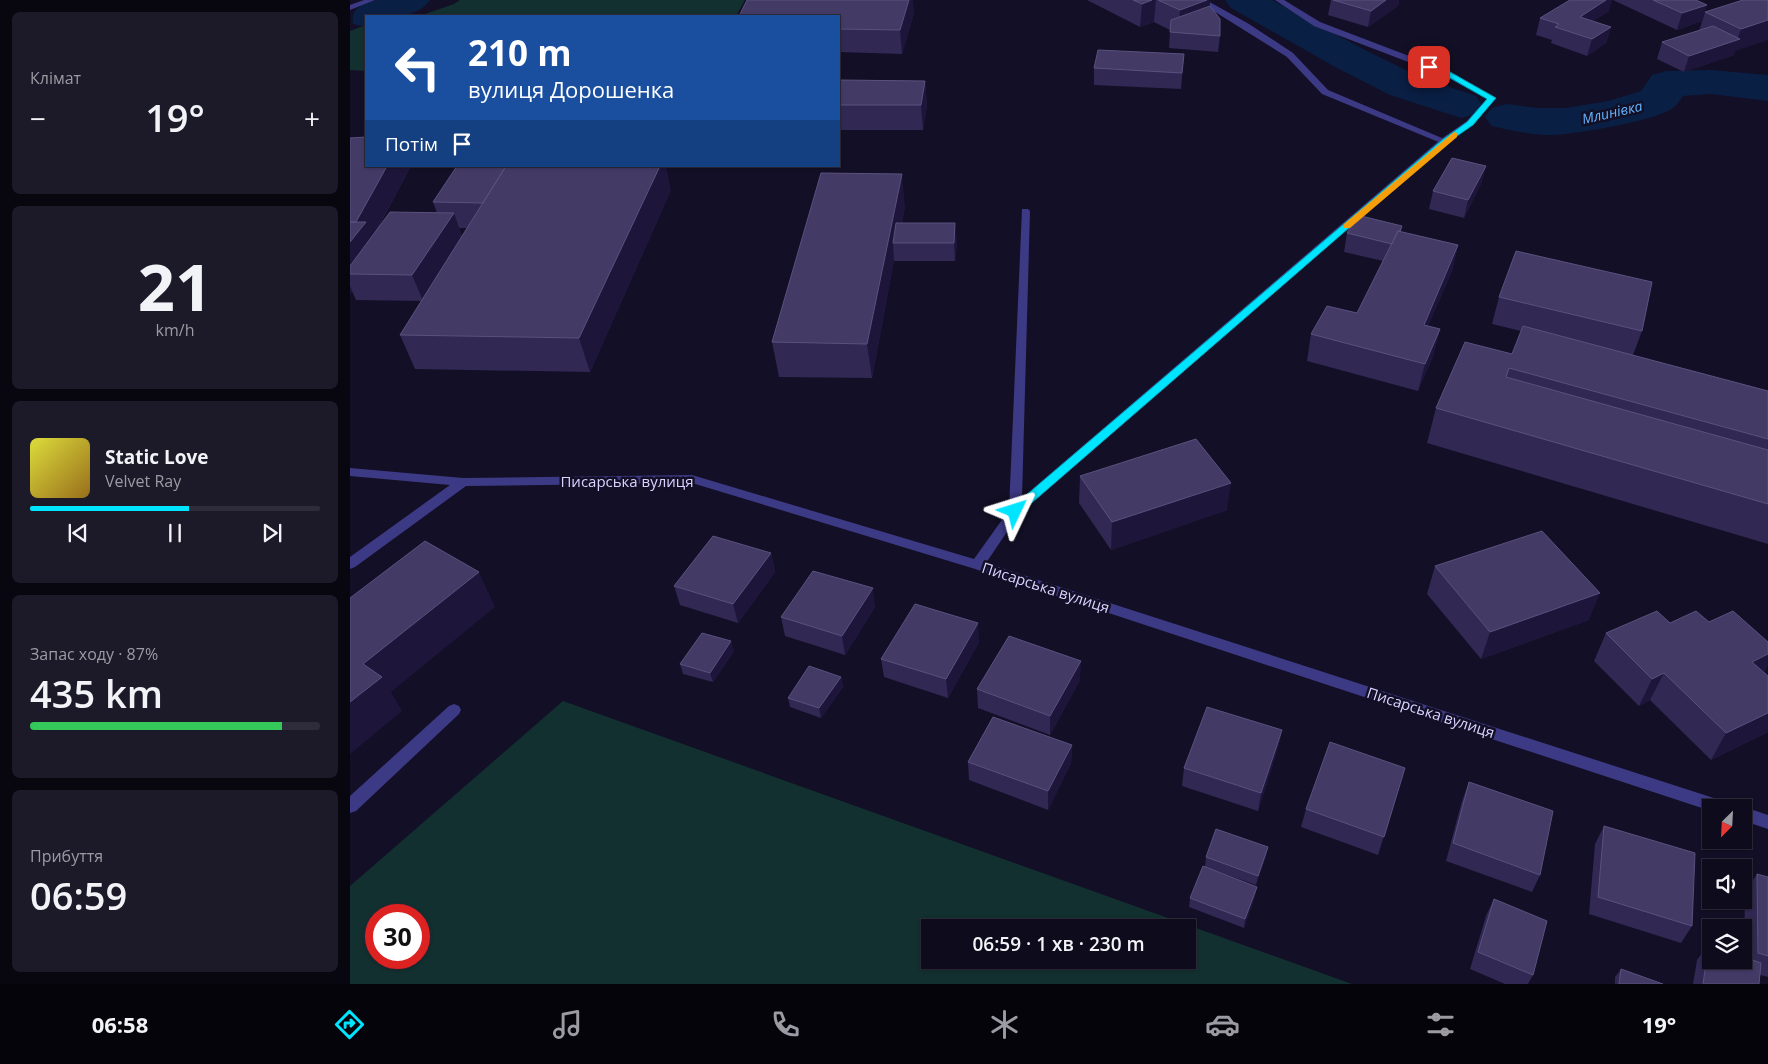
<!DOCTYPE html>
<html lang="uk">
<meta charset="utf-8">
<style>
body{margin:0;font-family:"Open Sans",sans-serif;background:#1c1929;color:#f1f3f6;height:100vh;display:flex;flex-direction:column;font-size:19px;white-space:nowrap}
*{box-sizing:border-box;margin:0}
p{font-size:16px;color:#9b9ba3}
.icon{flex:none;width:28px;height:28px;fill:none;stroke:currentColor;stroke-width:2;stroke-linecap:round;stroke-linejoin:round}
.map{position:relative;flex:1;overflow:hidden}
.panel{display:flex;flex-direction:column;gap:12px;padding:12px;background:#08060f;width:350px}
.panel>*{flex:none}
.hud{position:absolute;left:15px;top:15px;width:475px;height:152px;border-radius:0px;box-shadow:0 1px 4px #0004,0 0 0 1px #2e2b3b;background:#1a4fa0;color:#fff;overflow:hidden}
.needle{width:32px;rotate:204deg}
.tools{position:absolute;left:1352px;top:799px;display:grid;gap:10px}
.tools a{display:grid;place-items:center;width:50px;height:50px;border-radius:0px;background:#0e0b1c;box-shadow:0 1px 4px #0004,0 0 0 1px #2e2b3b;font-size:25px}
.speed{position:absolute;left:15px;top:904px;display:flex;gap:10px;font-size:25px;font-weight:700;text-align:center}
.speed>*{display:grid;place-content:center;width:65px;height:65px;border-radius:50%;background:#0e0b1c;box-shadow:0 1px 4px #0004,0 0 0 1px #2e2b3b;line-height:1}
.speed .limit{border:8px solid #d22;background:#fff;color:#111}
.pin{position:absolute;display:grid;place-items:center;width:42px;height:42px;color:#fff;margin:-21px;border-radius:10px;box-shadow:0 2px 8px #0006}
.me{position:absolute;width:55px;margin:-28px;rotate:49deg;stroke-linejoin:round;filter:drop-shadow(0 0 4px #0008)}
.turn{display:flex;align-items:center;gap:18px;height:105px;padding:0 20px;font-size:22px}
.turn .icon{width:65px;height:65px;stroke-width:2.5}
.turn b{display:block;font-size:35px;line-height:42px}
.then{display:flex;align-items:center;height:48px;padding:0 20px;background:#0003;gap:10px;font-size:19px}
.big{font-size:38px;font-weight:600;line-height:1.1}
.panel .tile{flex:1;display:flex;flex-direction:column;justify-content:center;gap:8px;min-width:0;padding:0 18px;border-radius:8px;background:#1c1929}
.panel .dial{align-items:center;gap:0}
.dial b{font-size:65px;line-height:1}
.song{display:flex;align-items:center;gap:15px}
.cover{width:60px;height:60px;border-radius:8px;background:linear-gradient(135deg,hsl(60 70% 55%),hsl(40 70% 35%))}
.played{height:5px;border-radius:2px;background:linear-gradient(90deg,#00e5ff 55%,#2e2b3b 55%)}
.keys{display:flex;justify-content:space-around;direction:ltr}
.heat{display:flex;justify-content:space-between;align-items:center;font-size:28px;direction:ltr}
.charge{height:8px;border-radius:4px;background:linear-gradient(90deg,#34c759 87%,#2e2b3b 0)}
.trip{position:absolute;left:571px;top:919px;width:275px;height:50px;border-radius:0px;background:#0e0b1c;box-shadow:0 1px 4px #0004,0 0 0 1px #2e2b3b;font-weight:600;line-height:50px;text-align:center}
.tabs{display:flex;height:80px;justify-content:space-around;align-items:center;background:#06040b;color:#9b9ba3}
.tabs .icon{width:35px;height:35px}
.tabs .active{color:#00e5ff}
.tabs b{font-size:22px;color:#f1f3f6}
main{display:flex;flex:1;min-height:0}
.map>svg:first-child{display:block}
.green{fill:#12302f;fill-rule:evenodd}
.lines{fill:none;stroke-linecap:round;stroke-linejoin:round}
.river{fill:#0a1f44;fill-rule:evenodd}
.service{fill:#3d3a85;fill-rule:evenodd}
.minor{fill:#3d3a85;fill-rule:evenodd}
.wall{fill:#312854;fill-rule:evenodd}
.shaded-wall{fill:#1d163a}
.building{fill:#433a66;stroke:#5a527e}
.route{fill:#00e5ff;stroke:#0095a6}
.slow{fill:#f59e0b}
.labels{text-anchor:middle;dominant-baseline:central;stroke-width:5;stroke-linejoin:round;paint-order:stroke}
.far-water-label{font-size:14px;font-style:italic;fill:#62b6ff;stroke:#130f26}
.street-label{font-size:15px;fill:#d9d4ff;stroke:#130f26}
</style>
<main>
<section class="panel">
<div class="tile"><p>Клімат</p>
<div class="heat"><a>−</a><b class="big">19°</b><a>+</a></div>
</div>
<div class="tile dial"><b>21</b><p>km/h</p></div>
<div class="tile">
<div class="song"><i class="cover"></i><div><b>Static Love</b><p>Velvet Ray</p></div></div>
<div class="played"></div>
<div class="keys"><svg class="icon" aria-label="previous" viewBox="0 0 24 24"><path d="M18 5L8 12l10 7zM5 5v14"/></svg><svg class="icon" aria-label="pause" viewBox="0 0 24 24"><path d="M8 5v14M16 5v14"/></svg><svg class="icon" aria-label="next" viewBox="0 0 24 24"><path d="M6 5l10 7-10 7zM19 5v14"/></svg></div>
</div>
<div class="tile"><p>Запас ходу · 87%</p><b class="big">435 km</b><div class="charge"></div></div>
<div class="tile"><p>Прибуття</p><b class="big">06:59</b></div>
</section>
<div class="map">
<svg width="1418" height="984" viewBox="0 0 1418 984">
<rect width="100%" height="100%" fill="#130f26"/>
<path class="green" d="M110,0H395L386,16H36L72,15L104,4Z
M16,25V71L0,70V31Z
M213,701L1002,984H0V886ZM26,915H69V958H26ZM580,928H838V960H580Z"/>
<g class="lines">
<path class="river" d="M25,0H80C66,20 38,16 16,16V27L3,24C0,8 13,4 25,0Z
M875,0H922L1015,50L1070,77L1126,96L1132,105L1126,114L1111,118L1040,95L987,68L881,8Z
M1361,70L1418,75V101L1361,94L1333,96C1330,100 1327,105 1323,108C1306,121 1226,134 1203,135C1182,135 1162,131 1142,126L1135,117L1142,108L1157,104L1188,108H1216L1258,101L1291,91L1302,75L1317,71Z"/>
<path class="service" d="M846,0H856L899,24L943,53L978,90L1099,141L1094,144L1091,143L972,94L937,57Z
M104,704L109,706L111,710L109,714L6,811L0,813V796L99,706Z"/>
<path class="minor" d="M14,0H25L0,10V5Z
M925,0H934L970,22L1101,72L1146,98L1123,125L1097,143L669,514L636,563L1373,801L1379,803L1381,808H1361V811L622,568L342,483L116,486L5,567L0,569V557L100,485L0,476V468L113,478L342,475L624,559L659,510L672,209H678L680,211L672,498L1091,139L1117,121L1137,99L1095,76L964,26Z
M1394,807L1418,815V829L1394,821Z"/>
</g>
<path class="wall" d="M737,0H860V6L870,36L868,52L819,48L820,30L804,22L790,27Z
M981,0H1049L1048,6L1018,27L978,15Z
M1263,0H1346L1352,21L1327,30Z
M1418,0L1385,51L1384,55L1334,72L1307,59L1312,42L1349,31L1355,12Z
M1259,11L1243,21L1261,27L1256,43L1237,56L1201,43L1202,40L1186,35L1190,18Z
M564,13L552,54L489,52V16Z
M834,54L831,89L744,85V68Z
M489,80L575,81L577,105L573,130H489Z
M0,138L16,166H61L28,228L87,213L83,202L321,190L240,372L65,369L50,335L71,301L6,300L2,291L0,294ZM109,228H117L112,236Z
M1136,166L1131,184L1114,218L1079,209L1083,191Z
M555,206L552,223L607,241L605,261H544V260L522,378L429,377L422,342Z
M1052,226L1051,232L1108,245L1102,271L1078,326L1090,329L1083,356L1068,391L957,361L961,334L1007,313L1033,261L994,252L997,233Z
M1149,297L1292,331L1283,355L1418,391V544L1077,443L1086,408L1162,354L1171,331L1142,324Z
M730,476L877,510L761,550L729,503Z
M421,553L425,572L388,623L330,605L324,586Z
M1085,566L1239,620L1131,659L1077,594Z
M525,607L495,655L435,636L431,617Z
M1359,622L1418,642V665L1414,672L1418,676V732L1361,760L1300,700L1289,706L1244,661L1256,633L1320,623Z
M629,642L598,698L534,677L531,659Z
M384,651L363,682L333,674L330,664Z
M491,677L493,687L471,718L440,707L438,698Z
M730,680L700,735L628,708L627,689Z
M932,730L928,748L908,811L832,786L834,768Z
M722,745L721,763L698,810L619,780L618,762Z
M1055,768L1028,855L951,827L956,809Z
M1119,782L1190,875L1182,892L1096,861L1112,801Z
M1254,826L1342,926L1331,943L1239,914L1245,844Z
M918,847L916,856L906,885L855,867L856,857Z
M1407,874L1418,877V977L1410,975L1409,984H1343L1347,960L1359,943L1394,957L1395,892Z
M907,887L905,896L894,928L839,907L840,898Z
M1144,899L1183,975L1178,984H1155L1120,969L1136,916Z
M1271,969L1313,984H1265V977Z"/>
<path class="shaded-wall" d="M559,0H563L564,13L552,54L550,30Z
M802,0H806L804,22L790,27L792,4Z
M857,0H860L859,22L828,32L830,10Z
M1036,0H1049L1048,6L1018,27L1021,11Z
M1256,0H1262L1259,11L1225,33L1230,17Z
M1357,5L1352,21L1327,30L1332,13Z
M1418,20V40L1385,51L1384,55L1334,72L1339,56L1387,40L1391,29Z
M1261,27L1256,43L1237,56L1242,39Z
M575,81L577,105L573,130L571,105Z
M37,166H61L22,238L0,274V242L2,229Z
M310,166H316L321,190L240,372L229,338Z
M1136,166L1131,184L1114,218L1118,200Z
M552,174L555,206L548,243H543L544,260L522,378L517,344Z
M104,213L113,239L73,301L62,275Z
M605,223L607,241L605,261L604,243Z
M1108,245L1102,271L1067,352L1074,325Z
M0,286L2,291L0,294Z
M1090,329L1083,356L1068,391L1075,364Z
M881,483L877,510L761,550L762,522Z
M421,553L425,572L388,623L383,604Z
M129,572L145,607L41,692L52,711L0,754V702L13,664Z
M523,588L525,607L495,655L492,636Z
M1250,593L1239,620L1131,659L1140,632Z
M628,623L629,642L598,698L596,679Z
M381,641L384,651L363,682L360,673Z
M1418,654V665L1411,677L1402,662Z
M731,661L730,680L700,735V716Z
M1314,673L1300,700L1289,706L1302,679Z
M491,677L493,687L471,718L469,708Z
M1418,713V732L1361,760L1376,733Z
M932,730L928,748L908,811L911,793Z
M722,745L721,763L698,810V791Z
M918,847L916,856L906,885L908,876Z
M907,887L905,896L894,928L895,919Z"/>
<path class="building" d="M397,0H559L550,30L489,29V16H389Z
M783,0H802L792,4Z
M808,0H857L830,10Z
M983,0H1036L1021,11Z
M1220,0H1256L1230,17L1261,27L1242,39L1205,27L1209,24L1190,18Z
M1303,0H1346L1357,5L1332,13Z
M1393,0H1418V20L1391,29L1355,12Z
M860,6L870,19V36L820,32L821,20Z
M1363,26L1390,39L1339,56L1312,42Z
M748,50L834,54L832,73L744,68Z
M489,80L575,81L571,105H489Z
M16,137V166H37L6,222H0V138Z
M1102,158L1136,166L1118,200L1083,191Z
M107,166H156L133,203L83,202Z
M156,166H310L229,338L50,335Z
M471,173L552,174L517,344L422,342Z
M40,212L104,213L62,275L0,274V266Z
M1007,215L1052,226L1050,231H1048L1042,244L997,233Z
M0,222H16L0,242Z
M546,223H605L604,243H543Z
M1048,231L1108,245L1074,325L1090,329L1075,364L961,334L977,306L1007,313Z
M1166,251L1302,282L1292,331L1149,297Z
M1173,326L1418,391V439L1159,368L1156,377L1418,450V504L1086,408L1115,342L1162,354Z
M846,439L881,483L762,522L730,476Z
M1192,531L1250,593L1140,632L1085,566Z
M363,536L421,553L383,604L324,586Z
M75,541L129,572L13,664L32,677L0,702V598Z
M463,571L523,588L492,636L431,617Z
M565,604L628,623L596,679L531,659Z
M1307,611L1320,623L1346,611L1359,622L1383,611L1418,642V654L1402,662L1418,676V713L1376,733L1314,673L1302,679L1256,633Z
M352,633L381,641L360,673L330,664Z
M659,636L731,661L700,716L627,689Z
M459,666L491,677L469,708L438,698Z
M857,707L932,730L911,793L834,768Z
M643,717L722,745L698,791L618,762Z
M980,742L1055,768L1034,837L956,809Z
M1119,782L1203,811L1190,875L1103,843Z
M1254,826L1345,853L1342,926L1248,897Z
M866,829L918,847L908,876L856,857Z
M853,866L907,887L895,919L840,898Z
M1407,874L1418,877V956L1408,953Z
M1144,899L1197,921L1183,975L1128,952Z
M1359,943L1361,944V960H1394V957L1411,963L1409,984H1353Z
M1271,969L1313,984H1269Z"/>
<path class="route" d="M1079,64L1100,72L1146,98L1123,125L1097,143L669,514H661L659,511L661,508L1092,140L1117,122L1137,99L1095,75L1076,68V65Z"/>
<path class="slow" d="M1104,132L1107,133V137L1000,228H994V224Z"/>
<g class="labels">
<g class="far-water-label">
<text transform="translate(1262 112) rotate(-13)">Млинівка</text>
</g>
<g class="street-label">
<text x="277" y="481">Писарська вулиця</text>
<text transform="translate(696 587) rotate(18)">Писарська вулиця</text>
<text transform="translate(1081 712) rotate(18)">Писарська вулиця</text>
</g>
</g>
</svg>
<div class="tools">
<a><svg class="needle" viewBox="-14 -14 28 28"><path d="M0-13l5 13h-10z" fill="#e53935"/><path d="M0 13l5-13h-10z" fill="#9b9ba3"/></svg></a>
<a><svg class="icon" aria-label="sound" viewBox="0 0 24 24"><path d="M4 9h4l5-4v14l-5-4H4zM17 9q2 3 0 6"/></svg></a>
<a><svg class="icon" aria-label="layers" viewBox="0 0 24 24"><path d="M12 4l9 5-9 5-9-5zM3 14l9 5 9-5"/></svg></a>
</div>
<div class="speed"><div class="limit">30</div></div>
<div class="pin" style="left:1079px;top:67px;background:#d93025"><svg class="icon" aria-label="arrive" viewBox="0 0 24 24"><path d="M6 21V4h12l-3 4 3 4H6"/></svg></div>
<svg class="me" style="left:665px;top:511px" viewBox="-20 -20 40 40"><path d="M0-17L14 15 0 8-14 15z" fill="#00e5ff" stroke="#fff" stroke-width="4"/></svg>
<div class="trip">06:59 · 1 хв · 230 m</div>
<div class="hud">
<div class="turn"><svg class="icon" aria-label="left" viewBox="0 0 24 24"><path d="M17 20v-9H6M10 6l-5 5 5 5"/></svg><div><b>210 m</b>вулиця Дорошенка</div></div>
<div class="then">Потім<svg class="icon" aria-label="arrive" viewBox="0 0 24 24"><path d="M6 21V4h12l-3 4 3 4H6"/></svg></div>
</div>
</div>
</main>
<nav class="tabs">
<b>06:58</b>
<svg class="icon active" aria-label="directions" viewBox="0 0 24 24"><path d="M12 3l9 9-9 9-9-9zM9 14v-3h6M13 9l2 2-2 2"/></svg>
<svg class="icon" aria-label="music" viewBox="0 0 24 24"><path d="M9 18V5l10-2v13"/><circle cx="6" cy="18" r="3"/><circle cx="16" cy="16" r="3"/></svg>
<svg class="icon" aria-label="phone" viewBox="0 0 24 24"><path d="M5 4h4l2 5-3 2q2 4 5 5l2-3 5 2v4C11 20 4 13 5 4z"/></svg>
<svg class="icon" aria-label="climate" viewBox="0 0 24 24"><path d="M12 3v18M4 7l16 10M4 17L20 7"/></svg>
<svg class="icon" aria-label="car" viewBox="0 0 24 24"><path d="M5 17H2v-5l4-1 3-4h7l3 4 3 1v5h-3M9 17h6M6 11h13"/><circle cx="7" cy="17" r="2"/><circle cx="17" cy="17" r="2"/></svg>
<svg class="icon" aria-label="filters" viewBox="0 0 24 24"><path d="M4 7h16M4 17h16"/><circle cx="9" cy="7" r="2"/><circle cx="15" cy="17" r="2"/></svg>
<b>19°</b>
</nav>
